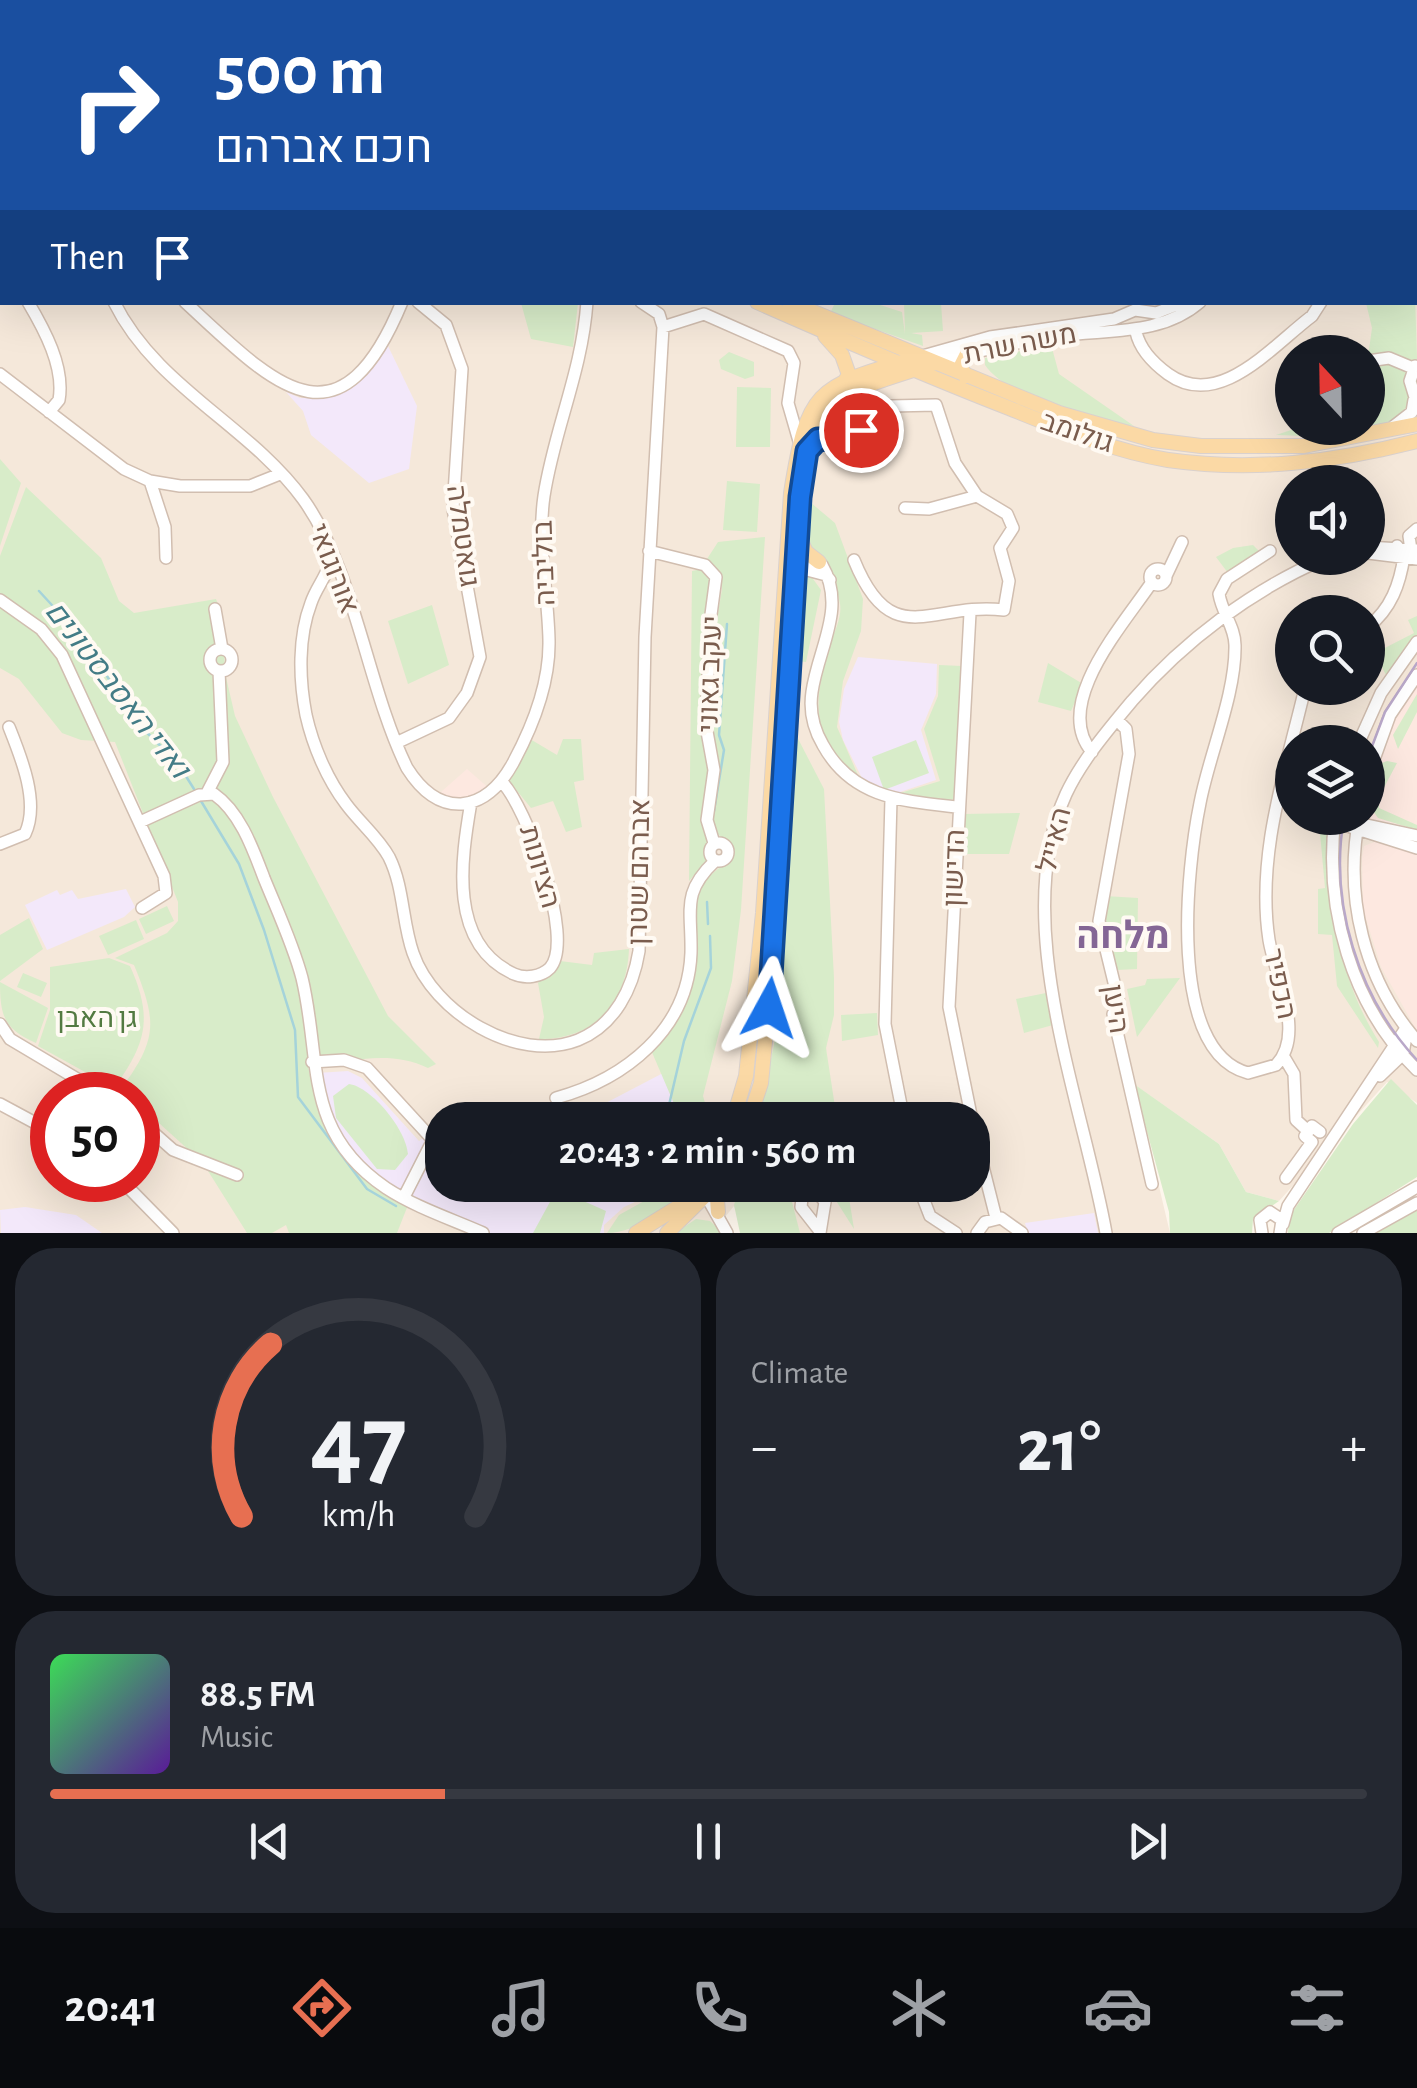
<!DOCTYPE html>
<meta charset="utf-8">
<style>
body{margin:0;font-family:"Alegreya Sans",Heebo,sans-serif;background:#242831;color:#f1f3f6;height:100vh;display:flex;flex-direction:column;font-size:38px;white-space:nowrap}
*{box-sizing:border-box;margin:0}
p{font-size:32px;color:#9ea1a6}
.icon{flex:none;width:55px;height:55px;fill:none;stroke:currentColor;stroke-width:2;stroke-linecap:round;stroke-linejoin:round}
.map{position:relative;height:1233px;overflow:hidden}
.sheet{display:flex;flex-direction:column;gap:15px;padding:15px;background:#0d0f14;flex:1}
.sheet>*{flex:none}
.banner{position:absolute;left:0px;top:0px;width:1418px;height:305px;box-shadow:0 10px 40px #0002;background:#1a4fa0;color:#fff;overflow:hidden}
.needle{width:65px;rotate:338deg}
.tools{position:absolute;left:1275px;top:335px;display:grid;gap:20px}
.tools a{display:grid;place-items:center;width:110px;height:110px;border-radius:50%;background:#171b24;box-shadow:0 10px 40px #0002;font-size:50px}
.speed{position:absolute;left:30px;top:1072px;display:flex;gap:20px;font-size:50px;font-weight:700;text-align:center}
.speed>*{display:grid;place-content:center;width:130px;height:130px;border-radius:50%;background:#171b24;box-shadow:0 10px 40px #0002;line-height:1}
.speed .limit{border:15px solid #d22;background:#fff;color:#111}
.pin{position:absolute;display:grid;place-items:center;width:85px;height:85px;color:#fff;margin:-42px;border:5px solid #fff;border-radius:50%;box-shadow:0 2px 10px #0007}
.me{position:absolute;width:110px;margin:-55px;rotate:5deg;stroke-linejoin:round;filter:drop-shadow(0 0 8px #0008)}
.turn{display:flex;align-items:center;gap:35px;height:210px;padding:0 50px;font-size:45px}
.turn .icon{width:130px;height:130px;stroke-width:2.5}
.turn b{display:block;font-size:70px;line-height:85px}
.then{display:flex;align-items:center;height:95px;padding:0 50px;background:#0003;gap:20px;font-size:38px}
.big{font-size:75px;font-weight:700;line-height:1.1}
.sheet .widget{flex:1;display:flex;flex-direction:column;justify-content:center;gap:15px;min-width:0;padding:0 35px;border-radius:40px;background:#242831}
.sheet .dial{align-items:center;gap:0}
.dial svg{height:260px;overflow:visible;fill:none;stroke:#363941;stroke-width:7;stroke-linecap:round;text-anchor:middle}
.dial text{fill:#f1f3f6;stroke:none}
.song{display:flex;align-items:center;gap:30px}
.cover{width:120px;height:120px;border-radius:15px;background:linear-gradient(135deg,hsl(130 70% 55%),hsl(270 70% 35%))}
.played{height:10px;border-radius:5px;background:linear-gradient(90deg,#e76f51 30%,#363941 30%)}
.keys{display:flex;justify-content:space-around;direction:ltr}
.heat{display:flex;justify-content:space-between;align-items:center;font-size:55px;direction:ltr}
.sheet .tiles{flex:1;display:grid;gap:15px;grid-template-columns:1fr 1fr}
.widget:last-child{grid-column:span 2}
.trip{position:absolute;left:425px;top:1102px;width:565px;height:100px;border-radius:40px;background:#171b24;box-shadow:0 10px 40px #0002;font-weight:700;line-height:100px;text-align:center}
.tab-bar{display:flex;height:160px;justify-content:space-around;align-items:center;background:#090b0e;color:#9ea1a6}
.tab-bar .icon{width:70px;height:70px}
.tab-bar .current{color:#e76f51}
.tab-bar b{font-size:45px;color:#f1f3f6}
.map>svg:first-child{display:block}
.residential{fill:#f5e8da;fill-rule:evenodd}
.commercial{fill:#fde8e0}
.education{fill:#f3e8fa}
.green{fill:#d8ecc9}
.lines{fill:none;stroke-linecap:round;stroke-linejoin:round}
.stream{stroke:#a5d3da;stroke-width:2.5}
.minor-casing{stroke:#d1beb0;stroke-width:14}
.major-casing{stroke:#dad1cd;stroke-width:16}
.minor{stroke:#fff;stroke-width:11}
.major{stroke:#fbd9a5;stroke-width:14}
.tram{stroke:#b9a8c9;stroke-width:2.5}
.route-casing{stroke:#114b97;stroke-width:25}
.route{stroke:#1a73e8;stroke-width:18}
.labels{text-anchor:middle;dominant-baseline:central;stroke-width:8;stroke-linejoin:round;paint-order:stroke}
.street-label{font-size:28px;fill:#7a5c4d;stroke:#fffaf3}
.park-label{font-size:28px;fill:#537a41;stroke:#fffaf3}
.water-label{font-size:30px;font-style:italic;fill:#437c86;stroke:#fffaf3}
.district-label{font-size:38px;font-weight:bold;fill:#846695;stroke:#fffaf3}
</style>
<div class="map">
<svg width="1417" height="1233" viewBox="0 0 1417 1233">
<rect width="100%" height="100%" fill="#fdf6ec"/>
<path class="residential" d="M0,0H1417V1103L1387,1082L1279,1201L1246,1192L1219,1144L1135,1085L1170,1233H745L734,1206L712,1233H0ZM2,2H1415V302H2ZM1292,352H1368V428H1292ZM1292,482H1368V558H1292ZM1292,612H1368V688H1292ZM1292,742H1368V818H1292ZM52,1095H138V1180H52ZM442,1120H972V1185H442Z"/>
<path class="commercial" d="M1417,675V836L1359,818H1368V777L1385,728Z
M467,769L492,791L482,798L442,801L441,792Z
M1377,841L1417,853V1031L1381,967L1363,909L1362,857L1364,846Z"/>
<path class="education" d="M388,346L417,406L409,469L369,483L311,435L303,411L286,392L300,398L324,397L351,388L369,373Z
M858,657L937,664L936,694L921,730L936,780L891,795L867,788L843,740L839,722L844,689Z
M126,889L135,907L124,917L47,950L25,905L57,890L60,895L72,890L78,899Z
M348,1071L362,1078L419,1141L433,1131L442,1130V1185H672L624,1207L604,1225V1233H490L399,1192L364,1167L342,1141L317,1073Z
M665,1072L679,1120H486L527,1115L577,1118Z
M25,1207L76,1215L102,1233H1L0,1210Z
M1094,1213L1098,1233H1028L1025,1223Z"/>
<path class="green" d="M106,0H293L296,2H113Z
M1415,295L1417,359L1412,364L1384,353L1368,357L1372,328L1366,303L1415,302Z
M521,303H578L573,347L531,339Z
M835,303H874L902,312L905,334L904,303H941L943,331L911,333L922,335L923,346L830,313Z
M1048,346L1020,352L1052,348L1059,374L1134,426C1096,421 1007,398 985,365V358Z
M729,352L754,362V376L745,379L721,369L719,360Z
M1383,361L1406,369L1410,402C1384,443 1318,436 1276,435L1297,428H1368V369Z
M737,387L771,388L770,447H736Z
M0,459L21,483L0,546Z
M727,481L760,484L757,532L723,530Z
M26,487L101,558L119,601L134,613L216,599L223,618L225,673L235,716L273,797L388,1016L436,1064L428,1068C389,1049 349,1062 308,1067C325,1141 346,1164 408,1205L397,1233H289L286,1225L272,1233H247L203,1163L138,1104V1095L121,1089C158,1039 157,1021 134,965L115,958L167,933L178,921V902L115,742L81,740L62,733L19,679L0,668V556Z
M804,497L835,523L863,599L861,631L843,681L837,727L861,782C808,742 813,699 831,642C835,630 842,617 840,604C834,558 796,555 804,497Z
M765,537L741,910L732,981L703,1096L710,1120H681L651,1050C704,988 694,963 696,887L730,859L732,850L713,828L710,812L719,761L710,725L712,649L722,589L719,571L707,559L718,542Z
M1253,545L1260,552L1228,573L1216,557L1233,548Z
M702,569L712,584L705,620L702,731L709,768L703,819L711,842L707,860L689,881L692,571Z
M802,574L811,576L821,590L806,662L797,661V577Z
M432,605L449,665L408,684L388,621Z
M1417,616V636L1386,675L1375,653L1414,633L1408,620Z
M1048,663L1083,684L1071,711L1038,702Z
M939,665L962,666L955,800L897,794L940,781L924,729L938,696Z
M1417,694V712L1398,749L1393,735Z
M792,727L824,789L834,978V1015L826,1048L837,1120H759L775,1039Z
M530,739L557,755L563,739H581L584,780L574,782L582,827L566,832L553,801L531,808L509,781Z
M916,740L929,773L884,790L872,757Z
M1387,761L1397,763L1379,797V808L1417,825V830L1378,818L1369,805L1377,765Z
M1020,813L1009,854H963V814Z
M1320,833L1329,835C1329,908 1339,979 1379,1042L1378,1048L1337,986L1332,935L1318,934V889L1325,888Z
M1105,896L1138,898L1137,969L1117,970L1104,916Z
M167,906L174,921L146,934L139,919Z
M29,918L43,949L0,981V935Z
M136,920L144,939L108,955L99,936Z
M629,949C627,1003 594,1040 539,1039L544,1017L538,983L560,961L592,965L594,953Z
M109,958L130,966C153,1017 147,1043 114,1088L38,1046L50,1010V967Z
M23,973L47,983L41,997L17,987Z
M1180,978L1137,1037L1127,989L1145,985L1147,979Z
M0,982L48,1008L36,1043C4,1029 0,1016 0,982Z
M1046,993L1053,1025L1024,1033L1016,999Z
M877,1013L878,1035L842,1041L841,1015Z
M1391,1079L1417,1105V1177L1329,1233H1288L1289,1217L1353,1124Z
M349,1084C372,1087 407,1131 408,1154L395,1170L377,1169L336,1118L333,1096Z
M1134,1084L1219,1144L1246,1192L1279,1201L1253,1219L1252,1233H1170L1169,1212Z
M673,1185H691C670,1206 638,1233 607,1233L619,1215Z
M740,1185H820L790,1194L800,1233H740L734,1205Z
M826,1185H847L854,1229Z
M570,1195L606,1211L600,1233H533L551,1200Z
M1417,1209V1233H1374Z
M696,1219L710,1221L723,1233H675Z"/>
<g class="lines">
<path class="stream" d="M39,591L84,640L137,723L177,762L194,789
M201,801L239,864L264,930L295,1030L298,1097L367,1189L396,1206
M714,811L724,750L719,735L727,624
M707,902L708,924
M669,1105L684,1041L711,968L710,936
M652,1188V1185"/>
<g class="minor-casing">
<path id="minor" d="M316,0L318,2
M417,0L420,2
M687,0V2
M794,0L796,2
M944,0V2
M582,2L585,0
M667,2V0
M1100,2L1101,0
M1111,2L1113,0
M1283,2L1284,0
M1338,2V0
M1346,2L1347,0
M0,6L2,7
M1415,68H1417
M0,144L2,146
M0,160L2,157
M0,268L2,271
M1415,272L1417,275
M1415,286L1417,288
M28,302C44,329 65,367 59,400L49,412
M114,302C156,387 249,425 303,499C355,571 367,687 407,768C419,787 437,805 461,804C486,802 502,783 513,763C533,726 550,683 549,640C548,592 537,544 544,496C554,430 582,372 587,302
M185,302C272,382 338,457 402,302
M663,327L704,314L788,351L794,363L788,403L799,441
M1136,332C1140,350 1153,363 1168,374C1219,411 1272,346 1312,316L1321,302
M919,357L990,337L1114,319L1135,310L1156,313L1184,302
M1368,361L1389,358L1413,368
M935,363C975,351 1017,342 1059,336C1107,329 1161,336 1200,302
M1415,366L1410,381L1417,404
M0,374L124,469L150,481L180,486H250L280,474
M1394,426L1412,412L1414,400
M808,449L819,439L856,435L891,406L936,405L955,463L977,496
M150,481L165,527L166,558
M1368,547L1417,550
M1411,550L1409,536L1417,529
M649,551L705,565L716,577L710,622L706,726L714,770L707,820L714,843
M1270,551L1227,579L1219,594C1222,613 1235,627 1235,645C1236,694 1209,755 1200,803C1187,866 1166,1051 1248,1073L1276,1065C1306,1034 1275,977 1269,940C1256,855 1286,769 1305,688
M1368,553L1417,559
M331,555C329,575 317,585 311,603C298,637 299,679 306,715C313,746 327,779 346,804C360,823 378,837 389,857C404,887 402,922 413,953C433,1012 517,1064 578,1040C615,1025 633,988 639,951L645,637L663,327L659,314L641,302
M854,560C892,654 932,601 1004,610L1009,581L1000,548L1013,528L1007,514L977,496L929,509L905,508
M812,562L822,565C847,608 818,648 812,692C809,712 813,728 823,745C852,798 902,801 957,807
M792,566L826,575L830,580
M1150 577a8 8 0 1 1 16 0a8 8 0 1 1-16 0Z
M1166,576L1182,542
M0,600L41,629L62,655L164,876L166,893L142,908
M215,609L222,649
M970,613L949,1007L972,1120
M1368,627C1391,609 1400,584 1404,556L1397,546
M210 660a11 11 0 1 1 22 0a11 11 0 1 1-22 0Z
M1117,720L1126,729L1129,754L1099,921L1120,1007L1113,1014L1152,1184
M1359,742L1381,693L1417,642
M396,743L449,718L467,693L480,657L453,509L462,369L446,325L418,302
M1092,752C1051,704 1124,624 1152,582
M1368,776L1390,715L1417,675
M207,793L223,762L219,671
M891,799L885,1024L904,1120
M471,802C461,860 448,944 514,974C525,979 541,977 550,968C576,939 526,805 501,781
M1335,818C1324,907 1351,1006 1417,1070
M1359,818C1344,897 1364,980 1417,1041
M140,822L199,795L214,794C240,812 253,849 264,878C277,910 293,944 302,978C322,1061 302,1131 386,1188C415,1207 451,1219 483,1233
M1335,822L1417,848
M1353,822L1417,836
M710 852a9 9 0 1 1 18 0a9 9 0 1 1-18 0Z
M0,844L25,834C40,803 21,757 9,727
M0,1024L10,1039L104,1095
M1284,1057L1294,1074L1296,1120L1308,1131
M312,1062L344,1060L367,1068L433,1140L404,1197
M1380,1076L1403,1054L1407,1030
M556,1098C625,1079 688,1030 691,953C692,910 681,893 715,861
M0,1104L52,1132
M138,1119L173,1150L237,1175
M972,1123L996,1218
M1286,1178L1312,1142L1305,1136L1312,1126L1320,1132
M121,1180L173,1233
M918,1185L930,1216L956,1233
M697,1194L709,1201L727,1233
M1283,1224L1288,1206L1406,1028
M819,1230L801,1207L802,1198L810,1193L819,1194L825,1202L820,1233
M977,1233L985,1222L1001,1218L1022,1233
M1106,1233C1083,1102 1008,921 1066,794C1082,760 1108,730 1132,701C1184,641 1253,589 1326,558
M1262,1233L1260,1220L1270,1212L1282,1220L1280,1233
M1338,1233L1417,1187
M1363,1233L1417,1203"/>
</g>
<g class="major-casing">
<path id="major" d="M88,0L95,2
M0,16L2,14
M757,302C841,339 924,375 1009,408C1061,429 1113,451 1168,460C1253,472 1335,462 1417,441
M789,302L1059,413L1153,440L1201,446H1304L1417,424
M825,336L842,355L849,375L845,381
M965,376L961,366L967,354
M799,512C806,394 834,396 935,363
M798,535L806,552L819,562
M733,1120L746,1076L763,913L791,493C808,386 817,387 919,357
M749,1120L761,1083L777,918L796,559
M716,1185L718,1212
M636,1233L678,1207L699,1185
M667,1233L716,1185"/>
</g>
<use href="#minor" class="minor"/>
<use href="#major" class="major"/>
<path class="tram" d="M1368,757L1385,712L1417,663
M1344,818C1329,902 1358,997 1417,1060"/>
</g>
<g class="lines">
<g class="route-casing">
<path id="route" d="M769,1008L800,497L807,451L818,439L840,440L861,430"/>
</g>
<use href="#route" class="route"/>
</g>
<g class="labels">
<g class="street-label">
<text transform="translate(1020 345) rotate(-11)">משה שרת</text>
<text transform="translate(1077 433) rotate(19)">גולומב</text>
<text transform="translate(462 536) rotate(82)">גואטמלה</text>
<text transform="translate(545 563) rotate(-92)">בוליביה</text>
<text transform="translate(333 569) rotate(69)">אורוגואי</text>
<text transform="translate(711 674) rotate(-88)">יעקב גאוני</text>
<text transform="translate(1055 840) rotate(-76)">האייל</text>
<text transform="translate(539 867) rotate(74)">הציונות</text>
<text transform="translate(955 868) rotate(-88)">הדישון</text>
<text transform="translate(640 872) rotate(-89)">אברהם שטרן</text>
<text transform="translate(1279 984) rotate(78)">הכפיר</text>
<text transform="translate(1115 1009) rotate(82)">היען</text>
</g>
<g class="park-label">
<text x="97" y="1019">גן האבן</text>
</g>
<g class="water-label">
<text transform="translate(117 690) rotate(52)">ואדי האסבסטונים</text>
</g>
<g class="district-label">
<text x="1123" y="937">מלחה</text>
</g>
</g>
</svg>
<div class="tools">
<a><svg class="needle" viewBox="-14 -14 28 28"><path d="M0-13l5 13h-10z" fill="#e53935"/><path d="M0 13l5-13h-10z" fill="#9ea1a6"/></svg></a>
<a><svg class="icon" aria-label="sound" viewBox="0 0 24 24"><path d="M4 9h4l5-4v14l-5-4H4zM17 9q2 3 0 6"/></svg></a>
<a><svg class="icon" aria-label="search" viewBox="0 0 24 24"><circle cx="10" cy="10" r="6"/><path d="M15 15l6 6"/></svg></a>
<a><svg class="icon" aria-label="layers" viewBox="0 0 24 24"><path d="M12 4l9 5-9 5-9-5zM3 14l9 5 9-5"/></svg></a>
</div>
<div class="speed"><div class="limit">50</div></div>
<div class="pin" style="left:861px;top:430px;background:#d93025"><svg class="icon" aria-label="arrive" viewBox="0 0 24 24"><path d="M6 21V4h12l-3 4 3 4H6"/></svg></div>
<svg class="me" style="left:769px;top:1008px" viewBox="-20 -20 40 40"><path d="M0-17L14 15 0 8-14 15z" fill="#1a73e8" stroke="#fff" stroke-width="4"/></svg>
<div class="trip">20:43 · 2 min · 560 m</div>
<div class="banner">
<div class="turn"><svg class="icon" aria-label="right" viewBox="0 0 24 24"><path d="M7 20v-9h11M14 6l5 5-5 5"/></svg><div><b>500 m</b>חכם אברהם</div></div>
<div class="then">Then<svg class="icon" aria-label="arrive" viewBox="0 0 24 24"><path d="M6 21V4h12l-3 4 3 4H6"/></svg></div>
</div>
</div>
<section class="sheet">
<div class="tiles">
<div class="widget dial"><svg viewBox="0 0 100 80">
<path d="M14 69A42 42 0 1 1 86 69"/>
<path d="M14 69A42 42 0 0 1 23 16" stroke="#e76f51"/>
<text x="50" y="56" font-size="32" font-weight="700">47</text>
<text x="50" y="72" font-size="11">km/h</text>
</svg></div>
<div class="widget"><p>Climate</p>
<div class="heat"><a>−</a><b class="big">21°</b><a>+</a></div>
</div>
<div class="widget">
<div class="song"><i class="cover"></i><div><b>88.5 FM</b><p>Music</p></div></div>
<div class="played"></div>
<div class="keys"><svg class="icon" aria-label="previous" viewBox="0 0 24 24"><path d="M18 5L8 12l10 7zM5 5v14"/></svg><svg class="icon" aria-label="pause" viewBox="0 0 24 24"><path d="M8 5v14M16 5v14"/></svg><svg class="icon" aria-label="next" viewBox="0 0 24 24"><path d="M6 5l10 7-10 7zM19 5v14"/></svg></div>
</div>
</div>
</section>
<nav class="tab-bar">
<b>20:41</b>
<svg class="icon current" aria-label="directions" viewBox="0 0 24 24"><path d="M12 3l9 9-9 9-9-9zM9 14v-3h6M13 9l2 2-2 2"/></svg>
<svg class="icon" aria-label="music" viewBox="0 0 24 24"><path d="M9 18V5l10-2v13"/><circle cx="6" cy="18" r="3"/><circle cx="16" cy="16" r="3"/></svg>
<svg class="icon" aria-label="phone" viewBox="0 0 24 24"><path d="M5 4h4l2 5-3 2q2 4 5 5l2-3 5 2v4C11 20 4 13 5 4z"/></svg>
<svg class="icon" aria-label="climate" viewBox="0 0 24 24"><path d="M12 3v18M4 7l16 10M4 17L20 7"/></svg>
<svg class="icon" aria-label="car" viewBox="0 0 24 24"><path d="M5 17H2v-5l4-1 3-4h7l3 4 3 1v5h-3M9 17h6M6 11h13"/><circle cx="7" cy="17" r="2"/><circle cx="17" cy="17" r="2"/></svg>
<svg class="icon" aria-label="filters" viewBox="0 0 24 24"><path d="M4 7h16M4 17h16"/><circle cx="9" cy="7" r="2"/><circle cx="15" cy="17" r="2"/></svg>
</nav>
